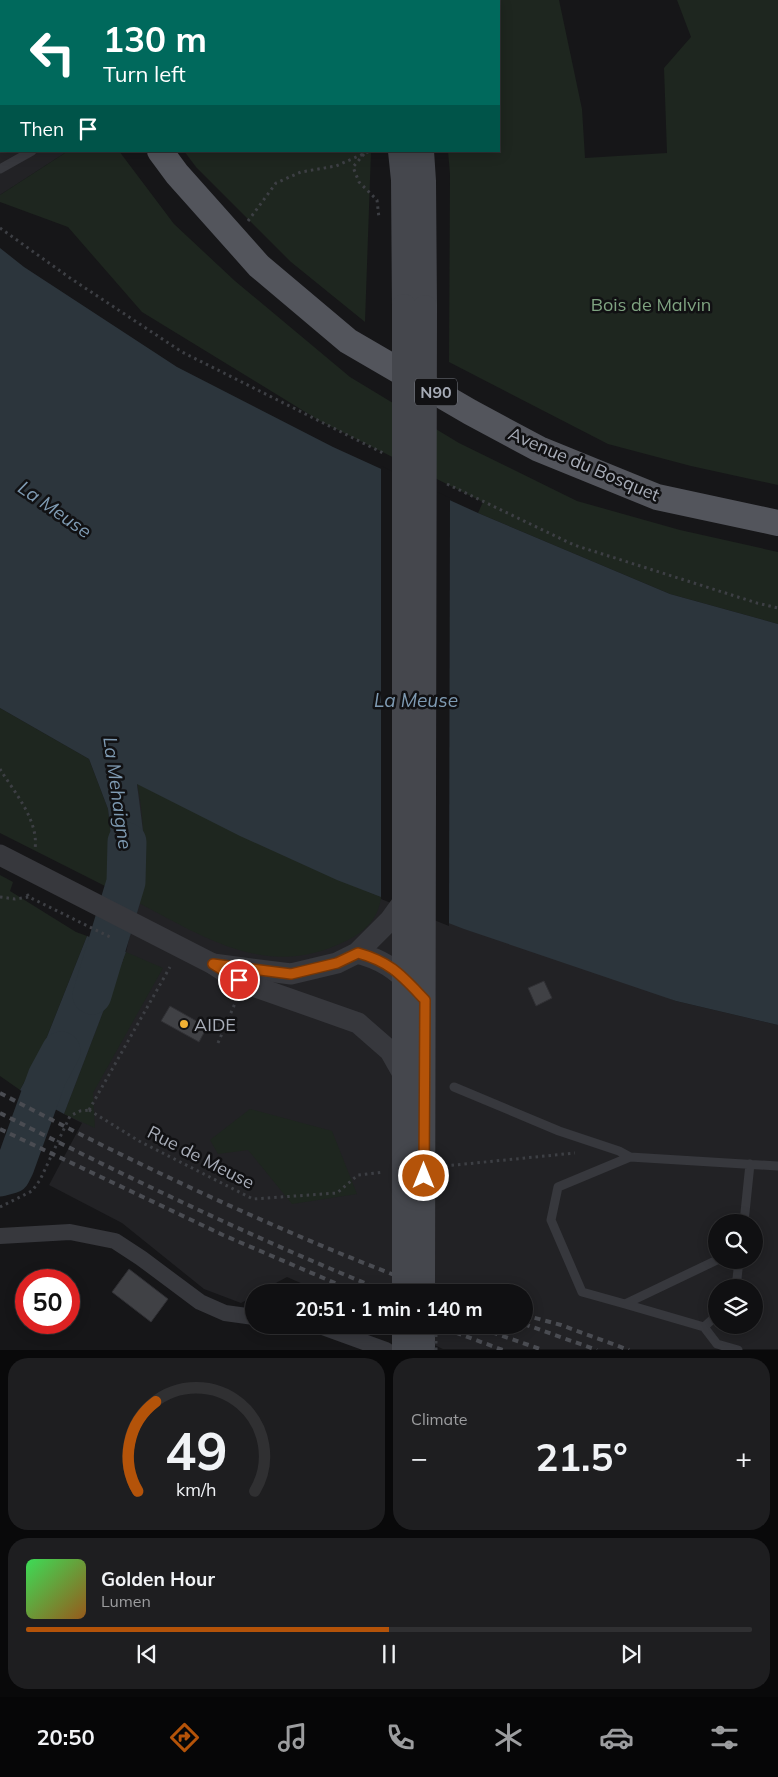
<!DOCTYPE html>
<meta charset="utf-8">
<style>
body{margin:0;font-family:Mulish,sans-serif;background:#1e1e20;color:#f1f3f6;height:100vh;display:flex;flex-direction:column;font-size:19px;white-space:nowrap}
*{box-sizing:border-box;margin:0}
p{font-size:16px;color:#9c9d9f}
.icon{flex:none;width:28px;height:28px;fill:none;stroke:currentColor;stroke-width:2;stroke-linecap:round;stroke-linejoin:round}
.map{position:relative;height:1350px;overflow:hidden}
.side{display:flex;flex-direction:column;gap:8px;padding:8px;background:#09090a;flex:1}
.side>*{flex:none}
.guide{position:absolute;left:0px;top:0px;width:500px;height:152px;box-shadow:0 2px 12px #0003,0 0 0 1px #303032;background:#00695c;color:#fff;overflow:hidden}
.buttons{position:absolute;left:708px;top:1214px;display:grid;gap:10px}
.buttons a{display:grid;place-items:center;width:55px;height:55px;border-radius:50%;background:#101012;box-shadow:0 2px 12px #0003,0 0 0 1px #303032;font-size:25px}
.speed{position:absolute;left:15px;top:1269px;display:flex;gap:10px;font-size:25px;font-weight:700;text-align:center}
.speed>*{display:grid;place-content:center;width:65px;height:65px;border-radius:50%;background:#101012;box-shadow:0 2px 12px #0003,0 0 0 1px #303032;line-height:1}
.speed .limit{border:8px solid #d22;background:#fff;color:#111}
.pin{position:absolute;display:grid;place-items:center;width:42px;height:42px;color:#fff;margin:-21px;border:2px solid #fff;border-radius:50%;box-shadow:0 1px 5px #0007}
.me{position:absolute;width:55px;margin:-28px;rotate:0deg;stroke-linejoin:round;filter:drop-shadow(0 0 4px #0008)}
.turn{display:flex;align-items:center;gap:18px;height:105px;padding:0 20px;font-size:22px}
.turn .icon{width:65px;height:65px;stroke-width:2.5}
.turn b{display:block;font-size:35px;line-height:42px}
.then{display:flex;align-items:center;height:48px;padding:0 20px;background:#0003;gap:10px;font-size:19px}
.big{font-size:38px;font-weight:700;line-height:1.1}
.side .widget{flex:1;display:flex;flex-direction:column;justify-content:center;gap:8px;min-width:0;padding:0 18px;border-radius:20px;background:#1e1e20}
.side .dial{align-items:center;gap:0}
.dial svg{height:130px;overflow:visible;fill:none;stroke:#303032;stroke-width:7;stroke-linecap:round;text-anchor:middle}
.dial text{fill:#f1f3f6;stroke:none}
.song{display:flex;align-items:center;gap:15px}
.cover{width:60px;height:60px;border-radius:8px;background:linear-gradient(135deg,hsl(130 70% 55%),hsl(30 70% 35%))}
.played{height:5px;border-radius:2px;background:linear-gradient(90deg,#b45309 50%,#303032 50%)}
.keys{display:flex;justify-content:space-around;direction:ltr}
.heat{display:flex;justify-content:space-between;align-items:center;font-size:28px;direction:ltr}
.side .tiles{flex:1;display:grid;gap:8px;grid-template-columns:1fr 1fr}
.widget:last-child{grid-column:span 2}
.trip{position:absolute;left:245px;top:1284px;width:288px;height:50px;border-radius:25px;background:#101012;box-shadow:0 2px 12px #0003,0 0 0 1px #303032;font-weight:700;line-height:50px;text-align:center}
.menu{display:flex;height:80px;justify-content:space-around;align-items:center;background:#060607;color:#9c9d9f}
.menu .icon{width:35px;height:35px}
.menu .current{color:#b45309}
.menu b{font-size:22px;color:#f1f3f6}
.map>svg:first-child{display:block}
.built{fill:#222225;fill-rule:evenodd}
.green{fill:#1e261f}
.water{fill:#2c353c}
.pier{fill:#161618}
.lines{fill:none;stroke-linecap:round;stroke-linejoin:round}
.river{stroke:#2c353c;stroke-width:39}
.building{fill:#404145;stroke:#303034}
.path{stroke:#3d3f44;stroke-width:3;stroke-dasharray:2.5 4;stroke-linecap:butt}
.service{stroke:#37383d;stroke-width:9}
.minor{stroke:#37383d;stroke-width:16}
.tertiary{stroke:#37383d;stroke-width:21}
.secondary{stroke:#45474d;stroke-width:24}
.primary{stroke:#53555c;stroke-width:26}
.rail{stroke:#4a4c52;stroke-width:4;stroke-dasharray:6 5;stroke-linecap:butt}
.path-bridge{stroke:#3d3f44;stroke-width:3;stroke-dasharray:2.5 4;stroke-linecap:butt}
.tertiary-bridge{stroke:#37383d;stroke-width:21}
.secondary-bridge{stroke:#45474d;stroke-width:24}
.route-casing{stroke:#753606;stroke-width:12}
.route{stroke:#b45309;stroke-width:9}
.poi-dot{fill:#f2b134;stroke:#111113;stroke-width:2}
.labels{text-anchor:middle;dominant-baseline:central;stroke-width:5;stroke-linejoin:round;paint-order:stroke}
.shield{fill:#111113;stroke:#7b7e86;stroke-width:1}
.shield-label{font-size:16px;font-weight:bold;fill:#a8adb8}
.park-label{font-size:18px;fill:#7fa381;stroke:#111113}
.street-label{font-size:18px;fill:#a8adb8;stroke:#111113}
.poi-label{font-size:18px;fill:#a8adb8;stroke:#111113;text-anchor:start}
.water-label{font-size:19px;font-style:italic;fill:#7f9bb3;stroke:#111113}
</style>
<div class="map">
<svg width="778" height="1350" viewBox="0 0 778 1350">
<rect width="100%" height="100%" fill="#161618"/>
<path class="built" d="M0,0L43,1H1V151H68L0,195Z
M137,783L676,1001L778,1025V1349H443L391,1325H524V1292H321L287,1277L259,1292H254V1296L241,1303L204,1289L122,1223L49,1185L82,1123L64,1114L126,952L137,902L143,869ZM716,1222H754V1260H716ZM716,1288H754V1325H716Z"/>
<path class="green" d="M89,0H358V1H90Z
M426,0H559L582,109L585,158L667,153L664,68L691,37L677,0H778V485L691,466L608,444L449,362L450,174L448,151H499V1Z
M68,151H119L174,224L235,281L350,377L459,443L577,501L680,530L778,552V624L670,594L478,513L483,502L320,421L142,312L68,227L0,202V195Z
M184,151H371L365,322L291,262L196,167Z
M0,708L89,759L108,809L112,846L107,887L0,833Z
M137,783C217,824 297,864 381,897C379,917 366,931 348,940C269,981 206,938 137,902C144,862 146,824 137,783Z
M0,875L13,882L10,891L76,932L87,936L41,1052L20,1090L0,1076Z
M126,952L163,968L93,1093L95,1128L64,1114Z
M250,1109L332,1131L357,1194L292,1204L248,1150L218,1154L210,1140Z"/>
<path class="water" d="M0,248L24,267L177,367L333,447L478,513L670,594L778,624V1025L676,1001L464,929L337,880L240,836L137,784L144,839L143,869L137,902L107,887L112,846L108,809L89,759L0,708Z
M87,936L126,952L64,1114L20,1090L41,1052Z"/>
<path class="pier" d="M381,466L450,498L449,926L381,899Z"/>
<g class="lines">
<path class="river" d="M92,995L126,882L127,842
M0,1177L11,1174L15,1166L47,1077L61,1051"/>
</g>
<path class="building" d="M544,981L552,998L536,1006L528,988Z
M170,1006L207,1027L199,1042L161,1021Z
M129,1269L168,1299L151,1322L112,1292Z"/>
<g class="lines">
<path class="path" d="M364,154L353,167L359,182L377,200L379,218
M248,221L276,183L301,172L336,166L370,151
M0,228L70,278L182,352L383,453
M447,484L574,545L757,603L778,608
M0,769C14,792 39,820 35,849
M27,894L29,897L110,937
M0,897L15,899L29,897
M218,1043L236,1001
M89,1110L139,1141L253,1199L337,1193L358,1175L384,1172
M89,1110L170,967
M445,1166L575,1153
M0,1207L32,1191L40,1180L70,1116L80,1111L89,1110"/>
<path class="service" d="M0,169L32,151
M454,1087L559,1131L619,1151L630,1157
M744,1222L750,1164
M717,1260L625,1304L582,1292L551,1220L558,1187L630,1157L778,1166
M736,1288L739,1260
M625,1304L704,1327L716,1316
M704,1327L717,1344L738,1350"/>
<path class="minor" d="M0,1236L70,1232L115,1241L141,1258L200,1302L225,1313L254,1317
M317,1325L386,1350"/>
<path class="tertiary" d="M357,953C381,959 396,969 413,987
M213,964L291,974L337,963L357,953L390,920L403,902"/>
<path class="secondary" d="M380,0V1
M398,0V1
M400,151L403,180L404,306
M422,151L424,181L425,307
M404,1325V1350
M423,1350V1325"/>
<path class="primary" d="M63,0L64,1
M160,151L177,174L259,266L348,341L470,412L539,449L657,497L778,523"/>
<path class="rail" d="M0,1093C143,1168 288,1236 439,1292
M0,1113C127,1177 255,1239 387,1292
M0,1129L223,1235L356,1292
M524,1315L561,1325L629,1350
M524,1324L597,1350
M435,1325L503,1350
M471,1325L543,1350"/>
<path class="path-bridge" d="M436,1350V1325"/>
<path class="tertiary-bridge" d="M0,855L213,964L239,981L358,1023L390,1051L403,1074"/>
<path class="secondary-bridge" d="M404,1292V306
M423,1292L425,307"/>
</g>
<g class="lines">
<g class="route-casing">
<path id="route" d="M239,980L213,964L291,974L337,963L358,953C391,962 402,976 425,1000L424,1176"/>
</g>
<use href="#route" class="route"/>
</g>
<circle class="poi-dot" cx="184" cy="1024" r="5"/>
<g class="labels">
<rect class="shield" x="415" y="378.5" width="42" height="27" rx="4"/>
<g class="shield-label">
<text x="436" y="392">N90</text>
</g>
<g class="park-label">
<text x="651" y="304">Bois de Malvin</text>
</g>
<g class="street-label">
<text transform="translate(584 464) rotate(23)">Avenue du Bosquet</text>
<text transform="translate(201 1157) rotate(27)">Rue de Meuse</text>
</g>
<g class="poi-label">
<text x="194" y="1024">AIDE</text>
</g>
<g class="water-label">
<text transform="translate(55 509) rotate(35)">La Meuse</text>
<text x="416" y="700">La Meuse</text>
<text transform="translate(118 793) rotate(82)">La Mehaigne</text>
</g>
</g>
</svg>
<div class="buttons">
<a><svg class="icon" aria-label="search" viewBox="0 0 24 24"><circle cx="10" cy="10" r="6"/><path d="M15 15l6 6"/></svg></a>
<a><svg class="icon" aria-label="layers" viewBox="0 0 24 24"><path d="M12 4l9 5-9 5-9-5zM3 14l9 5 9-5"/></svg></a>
</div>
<div class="speed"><div class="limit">50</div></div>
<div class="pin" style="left:239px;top:980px;background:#d93025"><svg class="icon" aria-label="arrive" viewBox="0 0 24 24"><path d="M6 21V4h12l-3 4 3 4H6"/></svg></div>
<svg class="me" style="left:424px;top:1176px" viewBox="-20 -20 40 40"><circle r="17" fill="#b45309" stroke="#fff" stroke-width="3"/><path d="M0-11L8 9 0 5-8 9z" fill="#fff"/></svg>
<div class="trip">20:51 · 1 min · 140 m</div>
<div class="guide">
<div class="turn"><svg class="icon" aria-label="left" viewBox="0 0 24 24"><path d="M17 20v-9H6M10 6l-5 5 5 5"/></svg><div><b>130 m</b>Turn left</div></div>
<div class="then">Then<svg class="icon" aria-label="arrive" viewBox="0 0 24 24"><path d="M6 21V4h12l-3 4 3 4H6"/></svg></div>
</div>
</div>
<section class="side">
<div class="tiles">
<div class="widget dial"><svg viewBox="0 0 100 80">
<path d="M14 69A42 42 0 1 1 86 69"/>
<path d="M14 69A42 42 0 0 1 25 14" stroke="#b45309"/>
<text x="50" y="56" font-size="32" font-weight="700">49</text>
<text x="50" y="72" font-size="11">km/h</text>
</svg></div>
<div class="widget"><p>Climate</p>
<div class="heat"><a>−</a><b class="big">21.5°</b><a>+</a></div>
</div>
<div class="widget">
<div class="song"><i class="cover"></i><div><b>Golden Hour</b><p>Lumen</p></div></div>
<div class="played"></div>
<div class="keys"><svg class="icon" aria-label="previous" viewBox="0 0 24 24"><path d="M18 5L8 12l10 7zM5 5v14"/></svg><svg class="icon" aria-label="pause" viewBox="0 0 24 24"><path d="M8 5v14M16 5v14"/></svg><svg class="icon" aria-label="next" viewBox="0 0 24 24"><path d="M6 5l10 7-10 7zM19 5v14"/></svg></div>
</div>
</div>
</section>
<nav class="menu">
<b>20:50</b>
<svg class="icon current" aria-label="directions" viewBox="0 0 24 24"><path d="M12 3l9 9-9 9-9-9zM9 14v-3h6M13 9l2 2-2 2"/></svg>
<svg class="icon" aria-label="music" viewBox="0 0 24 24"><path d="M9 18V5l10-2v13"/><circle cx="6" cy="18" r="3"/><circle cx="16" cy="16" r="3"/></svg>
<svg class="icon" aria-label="phone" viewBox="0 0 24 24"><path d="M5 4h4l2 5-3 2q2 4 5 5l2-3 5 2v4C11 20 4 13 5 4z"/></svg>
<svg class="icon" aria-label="climate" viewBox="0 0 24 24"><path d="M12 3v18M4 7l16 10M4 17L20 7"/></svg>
<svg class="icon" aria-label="car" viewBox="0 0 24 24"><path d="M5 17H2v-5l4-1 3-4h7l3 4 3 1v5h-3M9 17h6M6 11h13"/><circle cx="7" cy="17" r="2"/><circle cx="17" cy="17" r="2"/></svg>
<svg class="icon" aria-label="filters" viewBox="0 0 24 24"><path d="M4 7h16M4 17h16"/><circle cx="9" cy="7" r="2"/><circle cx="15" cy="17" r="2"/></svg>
</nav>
